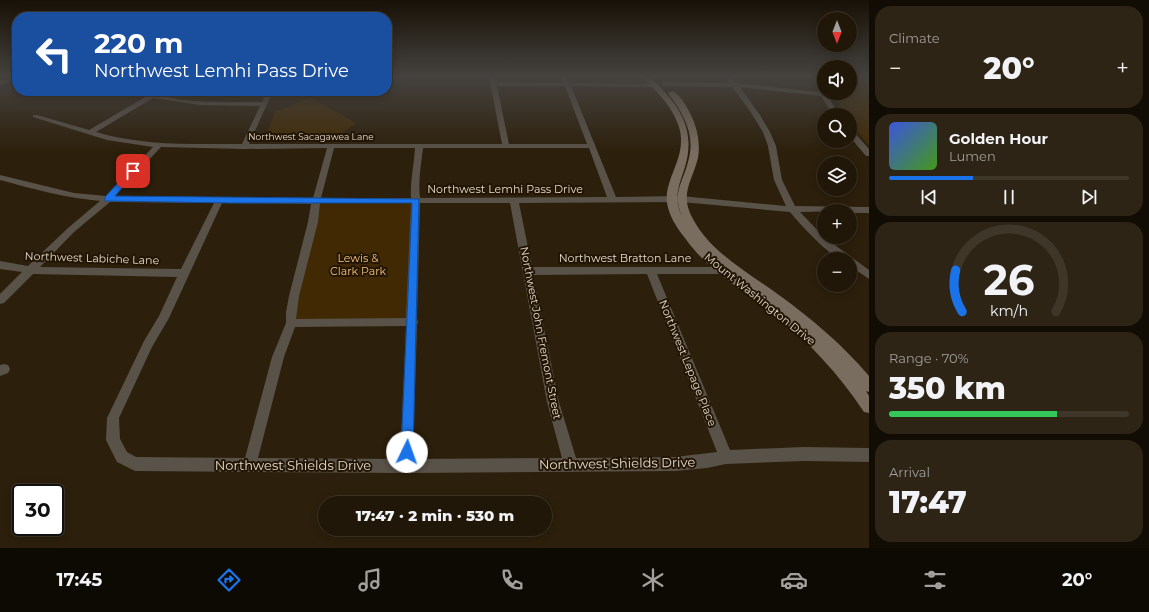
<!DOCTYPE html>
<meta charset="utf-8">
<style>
body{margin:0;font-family:Montserrat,sans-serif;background:#2d2416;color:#f1f3f6;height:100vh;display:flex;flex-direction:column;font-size:15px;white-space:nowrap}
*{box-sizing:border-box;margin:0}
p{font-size:13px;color:#a29f9c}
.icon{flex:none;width:22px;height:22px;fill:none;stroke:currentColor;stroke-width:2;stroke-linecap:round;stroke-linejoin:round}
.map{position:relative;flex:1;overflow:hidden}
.side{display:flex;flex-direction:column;gap:6px;padding:6px;background:#120d04;width:280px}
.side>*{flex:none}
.guide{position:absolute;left:12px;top:12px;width:380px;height:84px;border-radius:16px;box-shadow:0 2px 10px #0003,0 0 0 1px #3e3629;background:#1a4fa0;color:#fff;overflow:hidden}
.needle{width:26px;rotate:180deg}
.tools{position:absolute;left:817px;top:12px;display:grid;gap:8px}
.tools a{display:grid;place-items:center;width:40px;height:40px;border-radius:50%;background:#211708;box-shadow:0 2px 10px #0003,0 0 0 1px #3e3629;font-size:20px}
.speed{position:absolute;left:12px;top:484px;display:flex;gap:8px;font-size:20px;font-weight:700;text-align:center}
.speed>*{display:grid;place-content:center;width:52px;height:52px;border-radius:50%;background:#211708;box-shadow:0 2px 10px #0003,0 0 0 1px #3e3629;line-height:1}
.speed .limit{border:2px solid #111;border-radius:6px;background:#fff;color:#111}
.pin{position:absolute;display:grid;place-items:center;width:34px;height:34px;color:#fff;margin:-17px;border-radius:8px;box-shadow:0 2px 6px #0006}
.me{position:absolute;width:44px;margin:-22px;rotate:3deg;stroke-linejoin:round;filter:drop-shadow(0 0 3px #0008)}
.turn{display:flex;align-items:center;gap:14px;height:84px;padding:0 16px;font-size:18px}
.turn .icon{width:52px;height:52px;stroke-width:2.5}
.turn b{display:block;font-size:28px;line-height:34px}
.big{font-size:30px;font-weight:800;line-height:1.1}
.side .tile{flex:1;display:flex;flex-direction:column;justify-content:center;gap:6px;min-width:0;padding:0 14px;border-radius:16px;background:#2d2416}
.side .dial{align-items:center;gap:0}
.dial svg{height:104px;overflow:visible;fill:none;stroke:#3e3629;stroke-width:7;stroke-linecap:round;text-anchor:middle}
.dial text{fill:#f1f3f6;stroke:none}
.song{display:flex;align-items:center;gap:12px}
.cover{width:48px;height:48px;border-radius:6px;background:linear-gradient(135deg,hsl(230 70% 55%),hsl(100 70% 35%))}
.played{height:4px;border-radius:2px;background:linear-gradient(90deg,#1a73e8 35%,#3e3629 35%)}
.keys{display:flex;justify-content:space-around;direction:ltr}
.heat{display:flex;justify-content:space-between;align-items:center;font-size:22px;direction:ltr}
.charge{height:6px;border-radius:3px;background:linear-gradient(90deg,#34c759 70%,#3e3629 0)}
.trip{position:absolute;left:318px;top:496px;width:234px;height:40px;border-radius:20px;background:#211708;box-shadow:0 2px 10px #0003,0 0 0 1px #3e3629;font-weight:800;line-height:40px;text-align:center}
.dock{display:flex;height:64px;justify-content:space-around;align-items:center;background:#0d0903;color:#a29f9c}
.dock .icon{width:28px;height:28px}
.dock .current{color:#1a73e8}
.dock b{font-size:18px;color:#f1f3f6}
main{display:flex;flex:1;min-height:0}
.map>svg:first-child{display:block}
.green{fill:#412a03}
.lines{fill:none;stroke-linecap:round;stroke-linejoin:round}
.minor{fill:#595249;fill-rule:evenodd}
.tertiary{fill:#595249;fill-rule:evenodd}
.secondary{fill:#786d5f;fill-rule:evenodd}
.route{fill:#1a73e8;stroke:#114b97}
.labels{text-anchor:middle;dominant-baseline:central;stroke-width:4;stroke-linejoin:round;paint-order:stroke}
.far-street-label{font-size:9px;fill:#e2d9cd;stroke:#221503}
.street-label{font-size:11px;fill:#e2d9cd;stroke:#221503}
.park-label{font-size:11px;fill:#f8c37a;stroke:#221503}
.near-street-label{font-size:13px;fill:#e2d9cd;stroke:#221503}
</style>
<main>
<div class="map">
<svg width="869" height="548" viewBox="0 0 869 548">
<rect width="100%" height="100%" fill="#2c1f0b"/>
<path class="green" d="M850,77H869V146L850,122V115H845L840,108L838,102L831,93H850Z
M310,97L356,123L342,133L341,140H264L276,110H281Z
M316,201H416L413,322L291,323Z"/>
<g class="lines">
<path class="minor" d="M489,77H495L496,82L563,83L561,77H567L569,83L656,84L657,85L654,87L571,86L616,197L681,196L786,206L774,180L768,146L763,132L748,108L732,87L664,86L661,84L664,82L729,83L725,77H731L736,83L819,92L813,77H819L824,89V93H826L839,115H833L821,96L740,87L760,115L770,132L776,146L782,180L795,206L869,207V213H850V211L800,212L824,237L869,270V279L850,266V259C847,259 843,260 841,259C829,256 798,222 790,212L681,202L519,203L532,267H727L728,270L727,273L723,274H657L730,450L804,447L869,448V462L804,461L726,464L707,468L675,471L406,473L135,471L117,462L106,440L107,418L144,341L159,316L177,277L33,274L4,303L0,304V294L22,272L0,269V261L28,266L68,228L100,201C66,198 33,189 0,180V175L74,193L106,196L153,147L107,140L33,117V115H37L89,130L147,96L135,91C151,91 167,98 184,100C209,103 236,102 262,102L267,91H273L249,144H502ZM497,86H565L587,144H509ZM153,98L200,105L260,106L242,144C193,144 143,146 96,132ZM161,147L244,149L327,148L313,198L115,196ZM334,148H415C414,165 410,181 411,198H321ZM423,148H589L607,197L420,198C418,181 421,165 423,148ZM110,202L214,203L181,269L40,267L74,232ZM222,203L311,204L308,222L289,296L286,312V323L272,357L245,458L136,457L127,452L120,439L119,418L152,347L169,318ZM320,203H411L406,318L296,319L299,296L318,222ZM420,203H510L547,402L562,458L413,459L417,325L418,322L417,319ZM647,274L717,452L675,457L576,458L559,402L533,275ZM406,326L400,459L258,458L284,357L295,327Z
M850,131H853L869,149V156H866L850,137Z
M4,364L8,365L10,369L8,373L0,376V365Z"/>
<path class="tertiary" d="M14,77H17V80L0,85V81Z"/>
<path class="secondary" d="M642,77H649C677,102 697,127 685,167C679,185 673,198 682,217C671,191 684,182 689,158C695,133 683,113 668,93L672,91C678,93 683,101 686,106C696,122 701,140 698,158C692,182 679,194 693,219C711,253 749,273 779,295C812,319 843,345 869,376V392L866,391L869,396V413L864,412C839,374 808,341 772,312C742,289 707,270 685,238C677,228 669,216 667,203C664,177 688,157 679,127C674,112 665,100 654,89C650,85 645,81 642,77Z"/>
</g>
<linearGradient id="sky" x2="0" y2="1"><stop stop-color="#181106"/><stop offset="0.5" stop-color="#45423f"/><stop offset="1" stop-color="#45423f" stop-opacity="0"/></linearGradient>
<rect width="869" height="153" fill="url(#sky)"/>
<path class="route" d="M131,169H133L137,171L115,196L419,199L413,452L411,456L407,458L402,456L401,452L412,203H231L105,201V197Z"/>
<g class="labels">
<g class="far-street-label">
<text x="311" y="136">Northwest Sacagawea Lane</text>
</g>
<g class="street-label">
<text x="505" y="189">Northwest Lemhi Pass Drive</text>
<text transform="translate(92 258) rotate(2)">Northwest Labiche Lane</text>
<text x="625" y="258">Northwest Bratton Lane</text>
<text transform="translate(760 299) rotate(39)">Mount Washington Drive</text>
<text transform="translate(541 333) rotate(79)">Northwest John Fremont Street</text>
<text transform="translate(688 363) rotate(68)">Northwest Lepage Place</text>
</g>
<g class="park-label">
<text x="358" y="258">Lewis &amp;<tspan x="358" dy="13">Clark Park</tspan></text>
</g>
<g class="near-street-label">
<text transform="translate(617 463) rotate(-1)">Northwest Shields Drive</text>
<text x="293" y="465">Northwest Shields Drive</text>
</g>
</g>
</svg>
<div class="tools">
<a><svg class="needle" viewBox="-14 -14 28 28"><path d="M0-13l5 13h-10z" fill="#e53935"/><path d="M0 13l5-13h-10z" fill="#a29f9c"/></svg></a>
<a><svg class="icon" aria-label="sound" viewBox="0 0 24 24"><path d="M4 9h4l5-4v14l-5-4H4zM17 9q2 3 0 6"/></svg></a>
<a><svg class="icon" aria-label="search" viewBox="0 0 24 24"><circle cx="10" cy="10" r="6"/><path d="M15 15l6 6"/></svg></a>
<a><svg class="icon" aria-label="layers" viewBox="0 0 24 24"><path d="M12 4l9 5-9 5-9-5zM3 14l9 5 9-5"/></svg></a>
<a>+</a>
<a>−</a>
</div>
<div class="speed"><div class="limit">30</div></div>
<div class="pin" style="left:133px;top:171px;background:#d93025"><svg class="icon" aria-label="arrive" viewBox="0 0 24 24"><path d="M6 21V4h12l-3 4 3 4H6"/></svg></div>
<svg class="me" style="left:407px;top:452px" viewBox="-20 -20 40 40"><circle r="19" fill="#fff"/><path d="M0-13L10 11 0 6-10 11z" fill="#1a73e8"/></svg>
<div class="trip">17:47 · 2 min · 530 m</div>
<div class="guide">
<div class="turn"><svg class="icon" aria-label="left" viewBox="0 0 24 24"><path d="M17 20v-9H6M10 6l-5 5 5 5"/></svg><div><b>220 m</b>Northwest Lemhi Pass Drive</div></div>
</div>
</div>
<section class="side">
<div class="tile"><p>Climate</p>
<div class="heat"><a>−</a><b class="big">20°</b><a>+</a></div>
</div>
<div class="tile">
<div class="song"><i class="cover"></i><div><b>Golden Hour</b><p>Lumen</p></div></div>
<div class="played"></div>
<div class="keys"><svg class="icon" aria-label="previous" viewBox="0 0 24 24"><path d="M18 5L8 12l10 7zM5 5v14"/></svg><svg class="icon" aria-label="pause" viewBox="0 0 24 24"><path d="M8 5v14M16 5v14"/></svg><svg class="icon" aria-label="next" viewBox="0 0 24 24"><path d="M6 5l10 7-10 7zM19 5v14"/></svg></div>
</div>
<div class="tile dial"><svg viewBox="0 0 100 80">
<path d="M14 69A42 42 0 1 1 86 69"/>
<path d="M14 69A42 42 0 0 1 9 37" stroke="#1a73e8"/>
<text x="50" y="56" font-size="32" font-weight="700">26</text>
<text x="50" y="72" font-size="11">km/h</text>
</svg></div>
<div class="tile"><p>Range · 70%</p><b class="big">350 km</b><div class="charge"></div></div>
<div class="tile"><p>Arrival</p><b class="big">17:47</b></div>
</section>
</main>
<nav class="dock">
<b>17:45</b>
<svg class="icon current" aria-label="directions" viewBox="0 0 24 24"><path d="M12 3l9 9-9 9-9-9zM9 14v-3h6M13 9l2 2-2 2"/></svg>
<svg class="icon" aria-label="music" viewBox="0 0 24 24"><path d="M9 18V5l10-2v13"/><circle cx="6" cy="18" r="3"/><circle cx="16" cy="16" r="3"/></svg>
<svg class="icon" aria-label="phone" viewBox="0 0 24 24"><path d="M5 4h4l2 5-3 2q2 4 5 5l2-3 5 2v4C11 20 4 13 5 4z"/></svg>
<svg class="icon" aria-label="climate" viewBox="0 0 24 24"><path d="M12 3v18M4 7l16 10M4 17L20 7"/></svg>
<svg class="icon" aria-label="car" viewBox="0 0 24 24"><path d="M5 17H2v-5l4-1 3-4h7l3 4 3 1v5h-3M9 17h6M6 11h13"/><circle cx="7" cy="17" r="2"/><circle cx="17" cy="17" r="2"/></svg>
<svg class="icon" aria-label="filters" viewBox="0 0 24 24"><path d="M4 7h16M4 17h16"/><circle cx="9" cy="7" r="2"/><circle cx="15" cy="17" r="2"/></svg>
<b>20°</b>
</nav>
